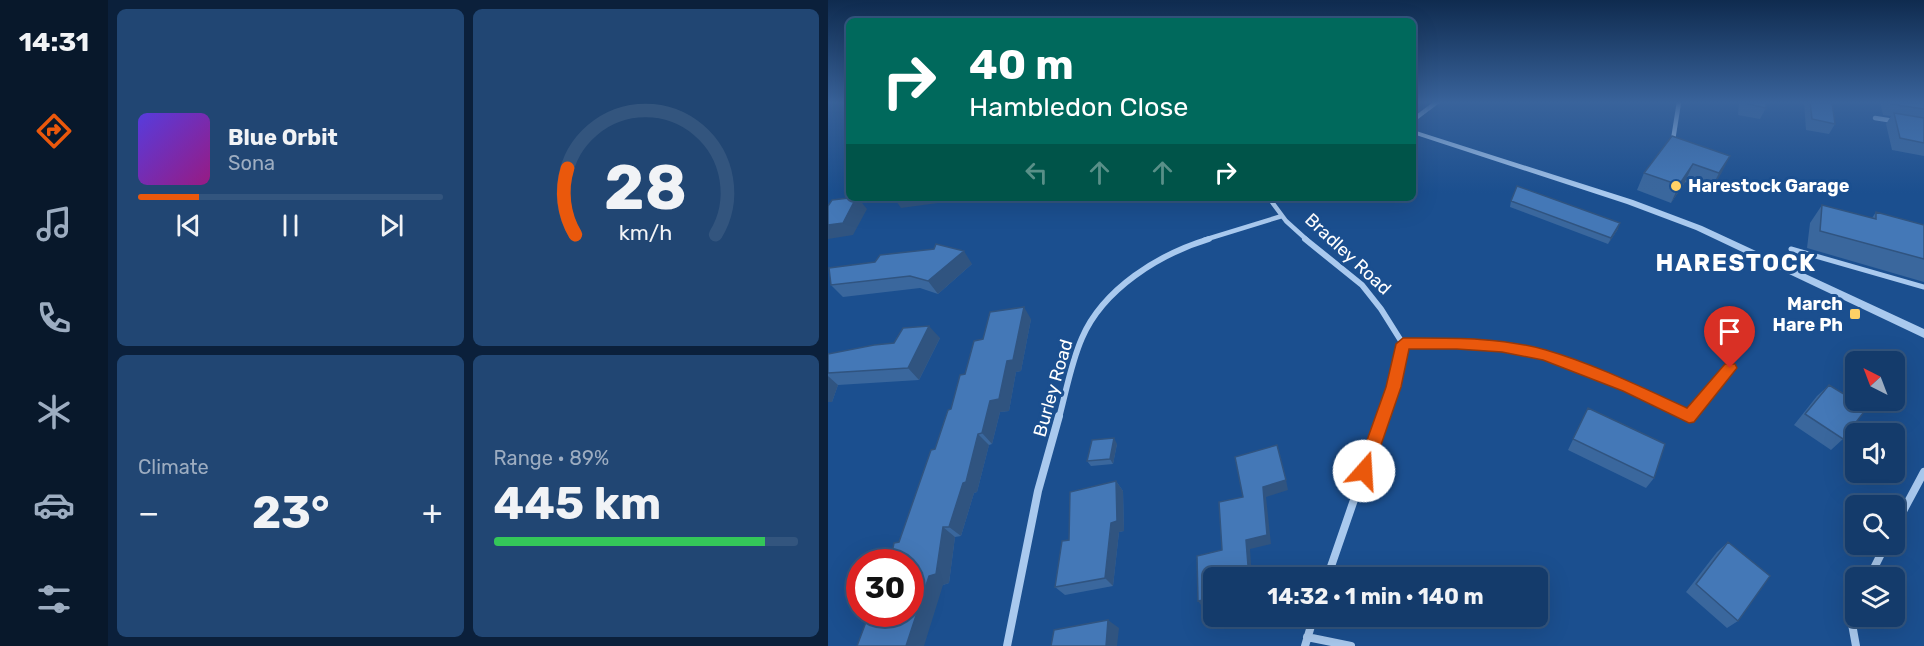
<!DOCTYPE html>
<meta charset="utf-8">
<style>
body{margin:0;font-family:Rubik,sans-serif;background:#214673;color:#f1f3f6;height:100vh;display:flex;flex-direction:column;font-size:22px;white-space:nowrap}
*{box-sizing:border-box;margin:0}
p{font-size:20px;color:#9dadc1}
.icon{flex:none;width:33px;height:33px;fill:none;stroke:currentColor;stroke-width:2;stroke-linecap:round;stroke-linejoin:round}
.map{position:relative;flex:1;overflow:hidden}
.sheet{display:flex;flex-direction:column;gap:9px;padding:9px;background:#0b203b;width:720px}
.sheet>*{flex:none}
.top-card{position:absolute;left:18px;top:18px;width:570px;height:183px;border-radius:9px;box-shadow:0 6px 24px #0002,0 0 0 2px #33557e;background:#00695c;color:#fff;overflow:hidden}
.needle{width:39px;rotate:318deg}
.buttons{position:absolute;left:1017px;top:351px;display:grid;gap:12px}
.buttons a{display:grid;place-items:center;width:60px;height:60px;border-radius:9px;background:#143b6b;box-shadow:0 6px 24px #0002,0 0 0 2px #33557e;font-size:30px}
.speed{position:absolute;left:18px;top:549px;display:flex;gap:12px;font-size:30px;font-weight:700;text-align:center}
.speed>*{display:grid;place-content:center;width:78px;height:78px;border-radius:50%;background:#143b6b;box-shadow:0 6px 24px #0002,0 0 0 2px #33557e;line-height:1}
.speed .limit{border:9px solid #d22;background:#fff;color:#111}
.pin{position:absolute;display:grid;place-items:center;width:51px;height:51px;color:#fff;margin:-62px -26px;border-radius:50% 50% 50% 0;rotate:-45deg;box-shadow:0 0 6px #0007}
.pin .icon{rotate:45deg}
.me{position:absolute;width:66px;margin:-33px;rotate:19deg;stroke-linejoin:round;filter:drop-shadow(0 0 4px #0008)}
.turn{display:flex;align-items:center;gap:21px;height:126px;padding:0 24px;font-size:27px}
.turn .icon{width:78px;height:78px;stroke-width:2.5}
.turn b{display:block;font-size:42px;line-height:51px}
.lanes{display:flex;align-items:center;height:57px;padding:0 24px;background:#0003;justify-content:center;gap:30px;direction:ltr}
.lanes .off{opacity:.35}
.big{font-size:45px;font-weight:700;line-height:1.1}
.sheet .widget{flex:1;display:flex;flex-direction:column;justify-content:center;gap:9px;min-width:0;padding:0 21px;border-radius:9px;background:#214673}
.sheet .dial{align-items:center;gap:0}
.dial svg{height:156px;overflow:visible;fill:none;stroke:#33557e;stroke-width:7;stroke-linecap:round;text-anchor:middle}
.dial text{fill:#f1f3f6;stroke:none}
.song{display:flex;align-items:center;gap:18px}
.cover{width:72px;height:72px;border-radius:9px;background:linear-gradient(135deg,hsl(250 70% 55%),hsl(310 70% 35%))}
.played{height:6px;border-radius:3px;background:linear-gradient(90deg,#ea580c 20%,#33557e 20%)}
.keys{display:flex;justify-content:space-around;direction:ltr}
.heat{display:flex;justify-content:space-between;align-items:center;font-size:33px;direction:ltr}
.charge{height:9px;border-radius:4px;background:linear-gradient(90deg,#34c759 89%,#33557e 0)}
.sheet .tiles{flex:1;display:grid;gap:9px;grid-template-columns:repeat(2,1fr)}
.trip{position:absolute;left:375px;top:567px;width:345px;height:60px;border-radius:9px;background:#143b6b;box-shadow:0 6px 24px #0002,0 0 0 2px #33557e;font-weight:700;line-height:60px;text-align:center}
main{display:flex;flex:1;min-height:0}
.dock{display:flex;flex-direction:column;width:108px;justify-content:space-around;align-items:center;background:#08182b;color:#9dadc1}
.dock .icon{width:42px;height:42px}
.dock .selected{color:#ea580c}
.dock b{font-size:27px;color:#f1f3f6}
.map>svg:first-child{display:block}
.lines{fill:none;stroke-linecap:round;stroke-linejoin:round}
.pedestrian{stroke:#a9c9ee;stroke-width:5}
.minor-far2{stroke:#a9c9ee;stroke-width:4.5}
.minor-far1{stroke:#a9c9ee;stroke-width:6}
.minor{stroke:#a9c9ee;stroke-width:8}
.tertiary{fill:#a9c9ee;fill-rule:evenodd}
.wall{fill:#3a679d}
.shaded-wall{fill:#305480}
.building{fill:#4478b7;stroke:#305480;stroke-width:1.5}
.route{fill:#ea580c;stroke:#983908;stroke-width:1.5}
.poi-dot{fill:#ffd166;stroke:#1b4f8f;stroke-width:2}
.labels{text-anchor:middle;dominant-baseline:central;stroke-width:6;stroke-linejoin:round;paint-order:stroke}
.poi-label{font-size:18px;font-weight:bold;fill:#fff;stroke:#1b4f8f;text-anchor:start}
.street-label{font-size:18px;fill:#fff;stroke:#1b4f8f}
.district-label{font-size:24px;font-weight:bold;letter-spacing:1.5px;fill:#fff;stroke:#1b4f8f}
</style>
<main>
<nav class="dock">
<b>14:31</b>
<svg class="icon selected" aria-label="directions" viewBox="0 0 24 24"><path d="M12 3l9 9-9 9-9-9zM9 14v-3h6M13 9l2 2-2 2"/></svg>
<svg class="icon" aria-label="music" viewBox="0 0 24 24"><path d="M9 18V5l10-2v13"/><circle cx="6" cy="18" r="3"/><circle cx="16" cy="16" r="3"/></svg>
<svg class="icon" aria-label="phone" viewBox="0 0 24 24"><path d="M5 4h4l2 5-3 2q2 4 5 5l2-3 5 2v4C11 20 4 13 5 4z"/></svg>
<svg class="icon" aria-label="climate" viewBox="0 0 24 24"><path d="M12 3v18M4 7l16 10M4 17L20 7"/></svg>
<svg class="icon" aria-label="car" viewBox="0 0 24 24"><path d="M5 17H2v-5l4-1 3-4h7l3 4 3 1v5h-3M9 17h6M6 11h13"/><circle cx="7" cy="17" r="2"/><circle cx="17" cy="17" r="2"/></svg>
<svg class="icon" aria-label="filters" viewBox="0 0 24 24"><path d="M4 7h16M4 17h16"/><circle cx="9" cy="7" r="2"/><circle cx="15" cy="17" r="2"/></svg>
</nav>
<section class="sheet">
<div class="tiles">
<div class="widget">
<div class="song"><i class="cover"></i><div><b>Blue Orbit</b><p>Sona</p></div></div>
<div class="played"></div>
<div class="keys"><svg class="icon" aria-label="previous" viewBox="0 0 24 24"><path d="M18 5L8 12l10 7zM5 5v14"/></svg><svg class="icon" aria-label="pause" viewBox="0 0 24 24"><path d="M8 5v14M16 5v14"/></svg><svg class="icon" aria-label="next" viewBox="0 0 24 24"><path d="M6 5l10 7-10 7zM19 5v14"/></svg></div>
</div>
<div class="widget dial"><svg viewBox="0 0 100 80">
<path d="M14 69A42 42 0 1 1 86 69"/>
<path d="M14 69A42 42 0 0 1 10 35" stroke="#ea580c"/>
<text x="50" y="56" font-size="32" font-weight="700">28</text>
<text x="50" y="72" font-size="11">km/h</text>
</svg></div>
<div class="widget"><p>Climate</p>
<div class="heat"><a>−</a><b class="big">23°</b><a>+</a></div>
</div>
<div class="widget"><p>Range · 89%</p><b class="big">445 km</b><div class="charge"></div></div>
</div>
</section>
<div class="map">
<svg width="1096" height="646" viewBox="0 0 1096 646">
<rect width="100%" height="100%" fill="#1b4f8f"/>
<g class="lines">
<path class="pedestrian" d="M963,249L1096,287"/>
<path class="minor-far2" d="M1047,118L1066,121
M585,120L609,102
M845,140L851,102
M441,198L458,221L479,240
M376,240L454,216"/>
<path class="minor-far1" d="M477,239L534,285L553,309L575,344L565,387L554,418
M575,344C616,344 658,342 699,351C756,362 809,391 861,417L902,368
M231,418C238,392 243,363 254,338C275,289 331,254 381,239"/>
<path class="minor" d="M1066,528L1096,472
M499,578L555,416
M1041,578L1058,544
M1028,602L1022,613L1028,646
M479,637L523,646
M179,646L210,491L231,416
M477,646L486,616"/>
<path class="tertiary" d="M585,130L805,200L874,226L1096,329V338L868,230L799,204L585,134Z"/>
</g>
<path class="wall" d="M911,102H938V108L932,119L910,115Z
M976,102H1004L1007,124L1001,134L978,130Z
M1052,102H1096V156L1064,150L1058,124L1063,116L1055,115Z
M902,156L882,191L857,182L843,203L809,190L816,173Z
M683,201L790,229L780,244L682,207Z
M994,205L1044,218L1048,212L1096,225V282L979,248L982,223Z
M144,264L110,294L92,288L15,297L3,285Z
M203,319L193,371L188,372L181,411L172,412L164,444L161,445L149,492L146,493L133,536L127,537L121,583L115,585L82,614L71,542L123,409L155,339Z
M112,338L91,380L10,385L4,402H0V354L66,343Z
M1001,385L1015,439L1003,450L966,425L989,396Z
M760,408L826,478L818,488L740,450Z
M289,444L285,464L263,466L259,461Z
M288,481L295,491L296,531L291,532L285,586L237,595L227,587Z
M900,542L910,621L899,628L858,592L889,552Z"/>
<path class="shaded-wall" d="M902,156L893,174L882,191L891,173Z
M865,164L857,182L843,203L851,185Z
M28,198H30L39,209L25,235L0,239V225Z
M66,198H112L110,203L73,208Z
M792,223L790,229L780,244L783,238Z
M136,251L144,264L110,294L100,281Z
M196,307L203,319L193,371L188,372L181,411L172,412L164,444L154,433L162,401L179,361Z
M101,326L112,338L91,380L80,368Z
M0,376L10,385L4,402H0Z
M150,434L161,445L149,492L146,493L133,536L121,527Z
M286,438L289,444L285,464L282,459Z
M458,480L460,490L438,497L443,544L422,549L424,578H421L418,540L435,487Z
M288,481L295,491L296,531L291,532L285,586L277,578Z
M115,527L127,537L121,583L115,585L96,646H78Z
M386,598V607L376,609L370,601Z
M280,620L291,628L289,646H278Z"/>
<path class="building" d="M916,102H938V108L916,103Z
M982,102H1004L1007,124L984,119Z
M1063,102H1096V109L1063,104Z
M1066,113L1096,118V143L1072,138Z
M844,136L902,156L891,173L865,164L851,185L816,173Z
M689,186L792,223L783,238L683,201Z
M21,198H28L15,223L0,225V206L4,200Z
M994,205L1048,219V212L1096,225V259L992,231Z
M108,244L136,251L100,281L82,276L3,285L1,268L47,262L52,255L106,249Z
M196,307L185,360L179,361L171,399L162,401L154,433L150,434L138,482L135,483L121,527H115L108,574L101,576L78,646H29L41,614H82V562H62L66,543L71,542L103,450L107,449L120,410L123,409L132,375L137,374L146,341L155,339L162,312Z
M101,326L80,368L0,373V354L46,345L66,343L75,328Z
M1001,385L1039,408L1015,439L977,414Z
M760,408L837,444L826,478L745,439Z
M286,438L282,459L259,461L264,440Z
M449,445L458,480L435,487L439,535L418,540L421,578H386V598L370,601L369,556L394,550L391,502L415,497L407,457Z
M288,481L289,521L283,523L277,578L227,587L234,541L241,540L242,492Z
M900,542L942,576L910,621L868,584Z
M280,620L278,646H223L226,630Z"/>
<linearGradient id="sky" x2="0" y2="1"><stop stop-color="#0f2b4f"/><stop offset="0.53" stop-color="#39639b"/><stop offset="1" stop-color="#39639b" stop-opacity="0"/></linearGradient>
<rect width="1096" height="193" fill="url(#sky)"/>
<path class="route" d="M575,338C623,338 672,337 718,350C766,364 813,387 859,408L897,364H907L909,368L866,422L861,423L795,391L715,360L674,352L629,349H581L573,387L544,471L542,477L536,479L530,477L528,471L558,387L568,344Z"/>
<g class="poi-dot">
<circle cx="848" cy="186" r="6"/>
<rect x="1021" y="308" width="12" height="12" rx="3"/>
</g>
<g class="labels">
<g class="poi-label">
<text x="860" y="186">Harestock Garage</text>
<text x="1015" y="304" text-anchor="end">March<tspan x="1015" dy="21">Hare Ph</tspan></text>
</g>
<g class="street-label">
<text transform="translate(520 254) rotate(43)">Bradley Road</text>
<text transform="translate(225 388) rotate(-74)">Burley Road</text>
</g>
<g class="district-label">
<text x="908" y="263">HARESTOCK</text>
</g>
</g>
</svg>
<div class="buttons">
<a><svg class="needle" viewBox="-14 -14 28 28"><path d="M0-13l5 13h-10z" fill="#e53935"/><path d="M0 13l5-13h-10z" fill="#9dadc1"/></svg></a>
<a><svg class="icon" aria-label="sound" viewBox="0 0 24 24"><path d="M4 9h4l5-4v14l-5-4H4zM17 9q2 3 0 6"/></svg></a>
<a><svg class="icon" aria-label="search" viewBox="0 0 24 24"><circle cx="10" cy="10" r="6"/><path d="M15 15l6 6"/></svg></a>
<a><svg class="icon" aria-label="layers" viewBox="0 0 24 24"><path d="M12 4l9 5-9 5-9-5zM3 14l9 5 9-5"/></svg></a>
</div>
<div class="speed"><div class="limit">30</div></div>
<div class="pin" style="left:902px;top:368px;background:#d93025"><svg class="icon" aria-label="arrive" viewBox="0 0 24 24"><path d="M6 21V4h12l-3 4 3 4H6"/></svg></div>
<svg class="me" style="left:536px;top:471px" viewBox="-20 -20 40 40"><circle r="19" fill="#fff"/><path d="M0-13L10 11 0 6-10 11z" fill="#ea580c"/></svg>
<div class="trip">14:32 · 1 min · 140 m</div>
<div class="top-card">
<div class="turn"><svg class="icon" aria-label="right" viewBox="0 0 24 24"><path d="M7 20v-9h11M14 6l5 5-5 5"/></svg><div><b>40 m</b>Hambledon Close</div></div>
<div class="lanes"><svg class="icon off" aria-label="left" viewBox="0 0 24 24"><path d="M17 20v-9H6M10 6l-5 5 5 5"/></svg><svg class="icon off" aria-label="ahead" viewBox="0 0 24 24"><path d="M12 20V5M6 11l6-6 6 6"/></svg><svg class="icon off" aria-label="ahead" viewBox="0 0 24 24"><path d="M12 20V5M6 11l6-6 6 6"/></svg><svg class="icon" aria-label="right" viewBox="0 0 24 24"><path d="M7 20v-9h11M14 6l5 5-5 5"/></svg></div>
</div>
</div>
</main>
